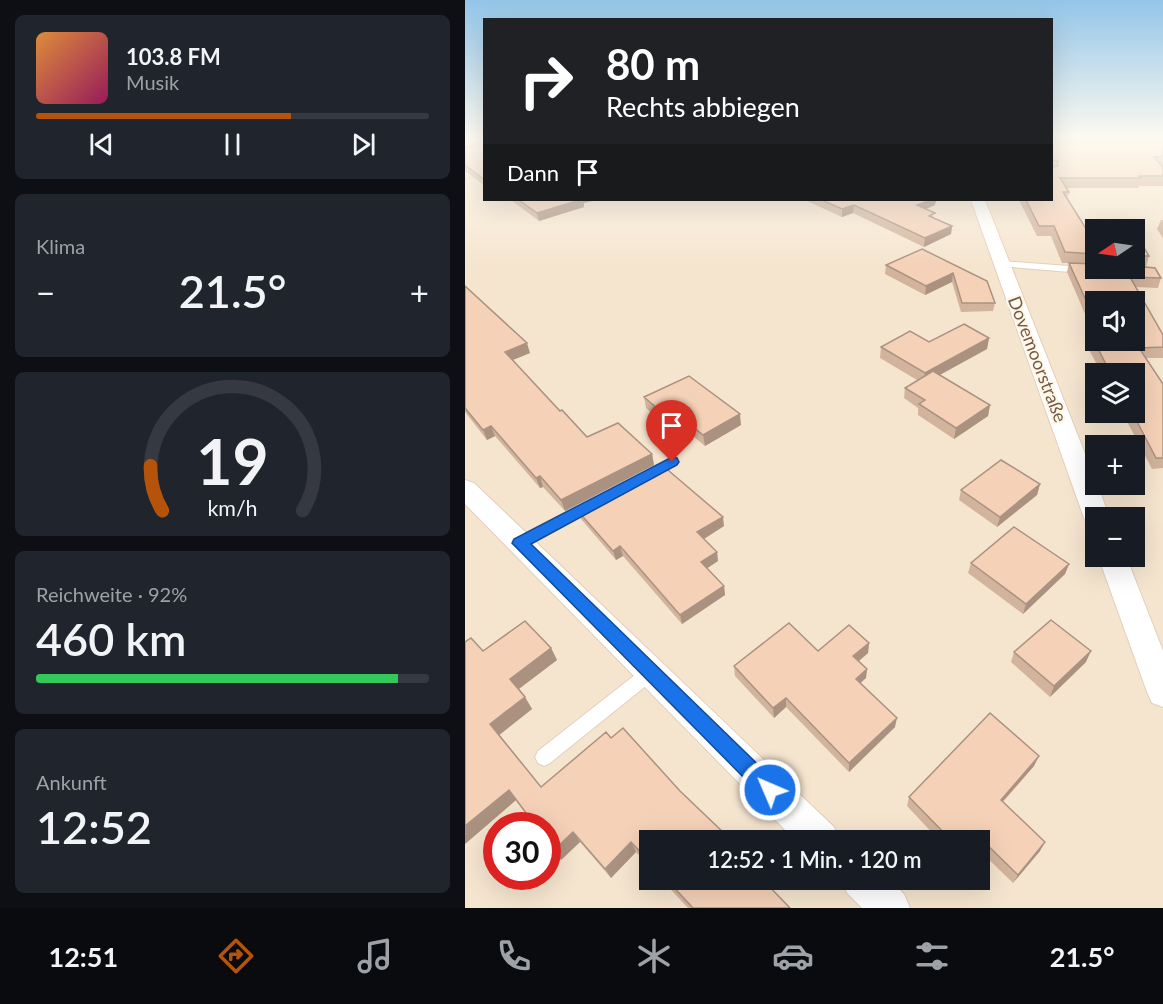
<!DOCTYPE html>
<html lang="de">
<meta charset="utf-8">
<style>
body{margin:0;font-family:Lato,sans-serif;background:#20242c;color:#f1f3f6;height:100vh;display:flex;flex-direction:column;font-size:22px;white-space:nowrap}
*{box-sizing:border-box;margin:0}
p{font-size:20px;color:#9ea1a6}
.icon{flex:none;width:33px;height:33px;fill:none;stroke:currentColor;stroke-width:2;stroke-linecap:round;stroke-linejoin:round}
.map{position:relative;flex:1;overflow:hidden}
.side{display:flex;flex-direction:column;gap:15px;padding:15px;background:#0d0f14;width:465px}
.side>*{flex:none}
.hud{position:absolute;left:18px;top:18px;width:570px;height:183px;border-radius:0px;box-shadow:0 6px 24px #0002;background:#202124;color:#fff;overflow:hidden}
.needle{width:39px;rotate:257deg}
.tools{position:absolute;left:620px;top:219px;display:grid;gap:12px}
.tools a{display:grid;place-items:center;width:60px;height:60px;border-radius:0px;background:#171b24;box-shadow:0 6px 24px #0002;font-size:30px}
.speed{position:absolute;left:18px;top:812px;display:flex;gap:12px;font-size:30px;font-weight:700;text-align:center}
.speed>*{display:grid;place-content:center;width:78px;height:78px;border-radius:50%;background:#171b24;box-shadow:0 6px 24px #0002;line-height:1}
.speed .limit{border:9px solid #d22;background:#fff;color:#111}
.pin{position:absolute;display:grid;place-items:center;width:51px;height:51px;color:#fff;margin:-62px -26px;border-radius:50% 50% 50% 0;rotate:-45deg;box-shadow:0 0 6px #0007}
.pin .icon{rotate:45deg}
.me{position:absolute;width:66px;margin:-33px;rotate:315deg;stroke-linejoin:round;filter:drop-shadow(0 0 4px #0008)}
.turn{display:flex;align-items:center;gap:21px;height:126px;padding:0 24px;font-size:27px}
.turn .icon{width:78px;height:78px;stroke-width:2.5}
.turn b{display:block;font-size:42px;line-height:51px}
.then{display:flex;align-items:center;height:57px;padding:0 24px;background:#0003;gap:12px;font-size:22px}
.big{font-size:45px;font-weight:600;line-height:1.1}
.side .card{flex:1;display:flex;flex-direction:column;justify-content:center;gap:9px;min-width:0;padding:0 21px;border-radius:9px;background:#20242c}
.side .dial{align-items:center;gap:0}
.dial svg{height:156px;overflow:visible;fill:none;stroke:#363941;stroke-width:7;stroke-linecap:round;text-anchor:middle}
.dial text{fill:#f1f3f6;stroke:none}
.song{display:flex;align-items:center;gap:18px}
.cover{width:72px;height:72px;border-radius:9px;background:linear-gradient(135deg,hsl(30 70% 55%),hsl(330 70% 35%))}
.played{height:6px;border-radius:3px;background:linear-gradient(90deg,#b45309 65%,#363941 65%)}
.keys{display:flex;justify-content:space-around;direction:ltr}
.heat{display:flex;justify-content:space-between;align-items:center;font-size:33px;direction:ltr}
.charge{height:9px;border-radius:4px;background:linear-gradient(90deg,#34c759 92%,#363941 0)}
.trip{position:absolute;left:174px;top:830px;width:351px;height:60px;border-radius:0px;background:#171b24;box-shadow:0 6px 24px #0002;font-weight:600;line-height:60px;text-align:center}
.dock{display:flex;height:96px;justify-content:space-around;align-items:center;background:#090b0e;color:#9ea1a6}
.dock .icon{width:42px;height:42px}
.dock .selected{color:#b45309}
.dock b{font-size:27px;color:#f1f3f6}
main{display:flex;flex:1;min-height:0}
.map>svg:first-child{display:block}
.residential{fill:#f5e5cf;fill-rule:evenodd}
.lines{fill:none;stroke-linecap:round;stroke-linejoin:round}
.service-casing{stroke:#e2cfbc;stroke-width:2}
.minor-casing{stroke:#e2cfbc;stroke-width:2}
.path{stroke:#d8b59a;stroke-width:2;stroke-dasharray:1 3;stroke-linecap:butt}
.service{fill:#fff;fill-rule:evenodd}
.minor{fill:#fff;fill-rule:evenodd}
.wall{fill:#d2b49d;fill-rule:evenodd}
.shaded-wall{fill:#ab9280}
.building{fill:#f4d1b7;stroke:#ab9280;stroke-width:1.5;fill-rule:evenodd}
.route{fill:#1a73e8;stroke:#114b97;stroke-width:1.5}
.labels{text-anchor:middle;dominant-baseline:central;stroke-width:4.5;stroke-linejoin:round;paint-order:stroke}
.street-label{font-size:18px;fill:#755947;stroke:#fff7e8}
</style>
<main>
<section class="side">
<div class="card">
<div class="song"><i class="cover"></i><div><b>103.8 FM</b><p>Musik</p></div></div>
<div class="played"></div>
<div class="keys"><svg class="icon" aria-label="previous" viewBox="0 0 24 24"><path d="M18 5L8 12l10 7zM5 5v14"/></svg><svg class="icon" aria-label="pause" viewBox="0 0 24 24"><path d="M8 5v14M16 5v14"/></svg><svg class="icon" aria-label="next" viewBox="0 0 24 24"><path d="M6 5l10 7-10 7zM19 5v14"/></svg></div>
</div>
<div class="card"><p>Klima</p>
<div class="heat"><a>−</a><b class="big">21.5°</b><a>+</a></div>
</div>
<div class="card dial"><svg viewBox="0 0 100 80">
<path d="M14 69A42 42 0 1 1 86 69"/>
<path d="M14 69A42 42 0 0 1 8 46" stroke="#b45309"/>
<text x="50" y="56" font-size="32" font-weight="700">19</text>
<text x="50" y="72" font-size="11">km/h</text>
</svg></div>
<div class="card"><p>Reichweite · 92%</p><b class="big">460 km</b><div class="charge"></div></div>
<div class="card"><p>Ankunft</p><b class="big">12:52</b></div>
</section>
<div class="map">
<svg width="698" height="908" viewBox="0 0 698 908">
<rect width="100%" height="100%" fill="#fdf3e0"/>
<path class="residential" d="M587,140H698V908H0V154L19,147L20,200H586ZM630,230H669V268H630ZM630,302H669V340H630ZM630,374H669V412H630ZM630,446H669V484H630ZM630,518H669V556H630ZM32,825H82V876H32ZM184,840H514V879H184Z"/>
<g class="lines">
<g class="service-casing">
<path id="service" d="M537,261L617,267L621,270L617,273L534,266L533,264Z
M207,458L211,459L213,462L211,465L189,476H181L179,473L181,470Z
M127,499L132,501L133,504L132,507L59,547L54,548L49,547L47,543L49,539Z
M186,665L192,667L194,672L192,677L85,763L79,766L73,763L70,757L73,751L180,667Z"/>
</g>
<g class="minor-casing">
<path id="minor" d="M506,200H520L630,479V484H632L645,518H630V527L623,525L619,518Z
M0,480L9,483L369,827L375,840H330L0,504Z
M633,556H661L698,651V707L687,703L682,692Z
M376,879H424L439,894L445,908H397L382,893Z"/>
</g>
<path class="path" d="M0,179L20,173"/>
<use href="#service" class="service"/>
<use href="#minor" class="minor"/>
</g>
<path class="wall" d="M586,140H698V186H674L673,188H602L604,192L602,198L630,243V268H669V243L684,256L681,267L696,278L693,288L671,287L698,347V358H681L698,384V468L687,469L657,412H669V374H637L622,346L626,335H629L602,272L604,263H597L586,236H572L554,200H586ZM630,302L669,340H630Z
M20,141V186L0,171V148Z
M46,200H131L119,203V207L74,221Z
M340,200H471L470,205L461,209L469,218L487,226L486,234L459,247L388,213L377,217Z
M696,220H698V238L692,229Z
M457,249L530,303L528,311L496,312L487,282L460,295L420,274L421,265Z
M0,286L65,353L47,360L95,411L122,437L187,454L189,465L100,511L78,487L75,488L30,436L22,440L0,412Z
M524,338L522,349L475,375L525,405L523,416L489,439L453,415V408L439,398L440,388L452,380L415,358L416,347L464,342Z
M179,397L276,425L240,446L211,422L202,426L181,408Z
M575,484L572,495L532,527L494,500L496,490Z
M112,510L259,526L239,539L252,552L253,561L242,568L259,586L260,595L217,624L158,556L151,560L116,519Z
M506,563L604,564L600,574L558,614L503,573Z
M0,642L18,651L86,648L92,660L54,689L60,697L67,709L34,735L76,787L146,738L215,791L261,835L262,840H184V866L171,852L146,878L115,842L96,860L51,800L0,844Z
M404,643L403,653L394,661L402,669L401,678L395,683L430,727L384,772L321,707L309,718L270,676L269,666Z
M549,652L621,662L585,697L546,662Z
M569,766L538,802L575,851L548,883L514,850V840H474L442,806L444,797Z
M196,879H297L325,908H223Z"/>
<path class="shaded-wall" d="M115,200H131L119,203V207L74,221L72,213Z
M466,200H471L470,205L451,213L452,205Z
M389,205L388,213L377,217V209Z
M487,226L486,234L459,247L460,238Z
M488,273L487,282L460,295L461,286Z
M524,338L522,349L458,384L460,373Z
M62,343L65,353L43,362L40,352Z
M525,405L523,416L489,439L491,428Z
M209,411L211,422L202,426L200,415Z
M275,414L276,425L240,446L238,435Z
M26,426L30,436L22,440L18,430Z
M187,454L189,465L100,511L96,500Z
M75,476L78,487L75,488L71,478Z
M575,484L572,495L532,527L535,517Z
M258,517L259,526L234,542L232,532Z
M155,546L158,556L151,560L148,551Z
M252,552L253,561L238,571L236,562Z
M604,564L600,574L558,614L561,604Z
M259,586L260,595L217,624L215,615Z
M404,643L403,653L388,666V656Z
M86,648L92,660L51,691L45,679Z
M626,651L621,662L585,697L589,686Z
M402,669L401,678L390,688L391,679Z
M60,697L67,709L33,736L25,724Z
M321,698V707L309,718L308,708Z
M432,718L430,727L384,772V763Z
M574,756L569,766L531,809L536,800Z
M44,790L51,800L0,844V826Z
M508,831L505,840H500Z
M108,832L115,842L96,860L89,850Z
M166,842L171,852L146,878L140,869Z
M580,842L575,851L548,883L553,875Z"/>
<path class="building" d="M586,140H698V156L689,157L698,167V176H674L676,178H595L604,192H598L630,243V254L600,252L589,226H574L561,200H586ZM587,160L593,161V166L587,167Z
M20,141V180L0,165V148Z
M54,200H115L72,213Z
M357,200H466L452,205L470,213L464,216L487,226L460,238L389,205L377,209Z
M669,243H676L684,256H669Z
M457,249L522,281L530,303H497L488,273L461,286L421,265Z
M604,263L630,264V268H669V266L690,268L696,278L665,277L698,335V347L674,348L698,384V458H691L667,412H669V374H646L626,335H630V340H669V302H630V320Z
M0,286L62,343L40,352L95,411L97,410L122,437L153,423L187,454L96,500L75,476L71,478L26,426L18,430L0,408Z
M499,324L524,338L460,373L416,347L445,331L464,342Z
M468,371L525,405L491,428L454,404L460,400L440,388Z
M224,376L275,414L238,435L209,411L200,415L179,397Z
M536,460L575,484L535,517L496,490Z
M197,465L258,517L232,532L252,552L236,562L259,586L215,615L155,546L148,551L112,510Z
M549,527L604,564L561,604L506,563Z
M586,620L626,651L589,686L549,652Z
M60,621L86,648L45,679L60,697L25,724L76,787L141,732L146,738L158,728L215,791L261,835L257,838L259,840H184V861L166,842L140,869L108,832L89,850L82,841V825H70L44,790L0,826V642L6,638L18,651Z
M324,623L353,651L384,625L404,643L388,656L402,669L391,679L432,718L384,763L321,698L308,708L269,666Z
M525,713L574,756L536,800L580,842L553,875L508,831L500,840H486L444,797Z
M201,879H297L325,908H228Z"/>
<linearGradient id="sky" x2="0" y2="1"><stop stop-color="#93c5e8"/><stop offset="0.52" stop-color="#fefaf1"/><stop offset="1" stop-color="#fefaf1" stop-opacity="0"/></linearGradient>
<rect width="698" height="267" fill="url(#sky)"/>
<path class="route" d="M207,457L212,458L214,462L212,465L66,544L312,783L315,790L312,797L305,800L298,797L47,543L49,539Z"/>
<g class="labels">
<g class="street-label">
<text transform="translate(573 359) rotate(69)">Dovemoorstraße</text>
</g>
</g>
</svg>
<div class="tools">
<a><svg class="needle" viewBox="-14 -14 28 28"><path d="M0-13l5 13h-10z" fill="#e53935"/><path d="M0 13l5-13h-10z" fill="#9ea1a6"/></svg></a>
<a><svg class="icon" aria-label="sound" viewBox="0 0 24 24"><path d="M4 9h4l5-4v14l-5-4H4zM17 9q2 3 0 6"/></svg></a>
<a><svg class="icon" aria-label="layers" viewBox="0 0 24 24"><path d="M12 4l9 5-9 5-9-5zM3 14l9 5 9-5"/></svg></a>
<a>+</a>
<a>−</a>
</div>
<div class="speed"><div class="limit">30</div></div>
<div class="pin" style="left:207px;top:462px;background:#d93025"><svg class="icon" aria-label="arrive" viewBox="0 0 24 24"><path d="M6 21V4h12l-3 4 3 4H6"/></svg></div>
<svg class="me" style="left:305px;top:790px" viewBox="-20 -20 40 40"><circle r="17" fill="#1a73e8" stroke="#fff" stroke-width="3"/><path d="M0-11L8 9 0 5-8 9z" fill="#fff"/></svg>
<div class="trip">12:52 · 1 Min. · 120 m</div>
<div class="hud">
<div class="turn"><svg class="icon" aria-label="right" viewBox="0 0 24 24"><path d="M7 20v-9h11M14 6l5 5-5 5"/></svg><div><b>80 m</b>Rechts abbiegen</div></div>
<div class="then">Dann<svg class="icon" aria-label="arrive" viewBox="0 0 24 24"><path d="M6 21V4h12l-3 4 3 4H6"/></svg></div>
</div>
</div>
</main>
<nav class="dock">
<b>12:51</b>
<svg class="icon selected" aria-label="directions" viewBox="0 0 24 24"><path d="M12 3l9 9-9 9-9-9zM9 14v-3h6M13 9l2 2-2 2"/></svg>
<svg class="icon" aria-label="music" viewBox="0 0 24 24"><path d="M9 18V5l10-2v13"/><circle cx="6" cy="18" r="3"/><circle cx="16" cy="16" r="3"/></svg>
<svg class="icon" aria-label="phone" viewBox="0 0 24 24"><path d="M5 4h4l2 5-3 2q2 4 5 5l2-3 5 2v4C11 20 4 13 5 4z"/></svg>
<svg class="icon" aria-label="climate" viewBox="0 0 24 24"><path d="M12 3v18M4 7l16 10M4 17L20 7"/></svg>
<svg class="icon" aria-label="car" viewBox="0 0 24 24"><path d="M5 17H2v-5l4-1 3-4h7l3 4 3 1v5h-3M9 17h6M6 11h13"/><circle cx="7" cy="17" r="2"/><circle cx="17" cy="17" r="2"/></svg>
<svg class="icon" aria-label="filters" viewBox="0 0 24 24"><path d="M4 7h16M4 17h16"/><circle cx="9" cy="7" r="2"/><circle cx="15" cy="17" r="2"/></svg>
<b>21.5°</b>
</nav>
